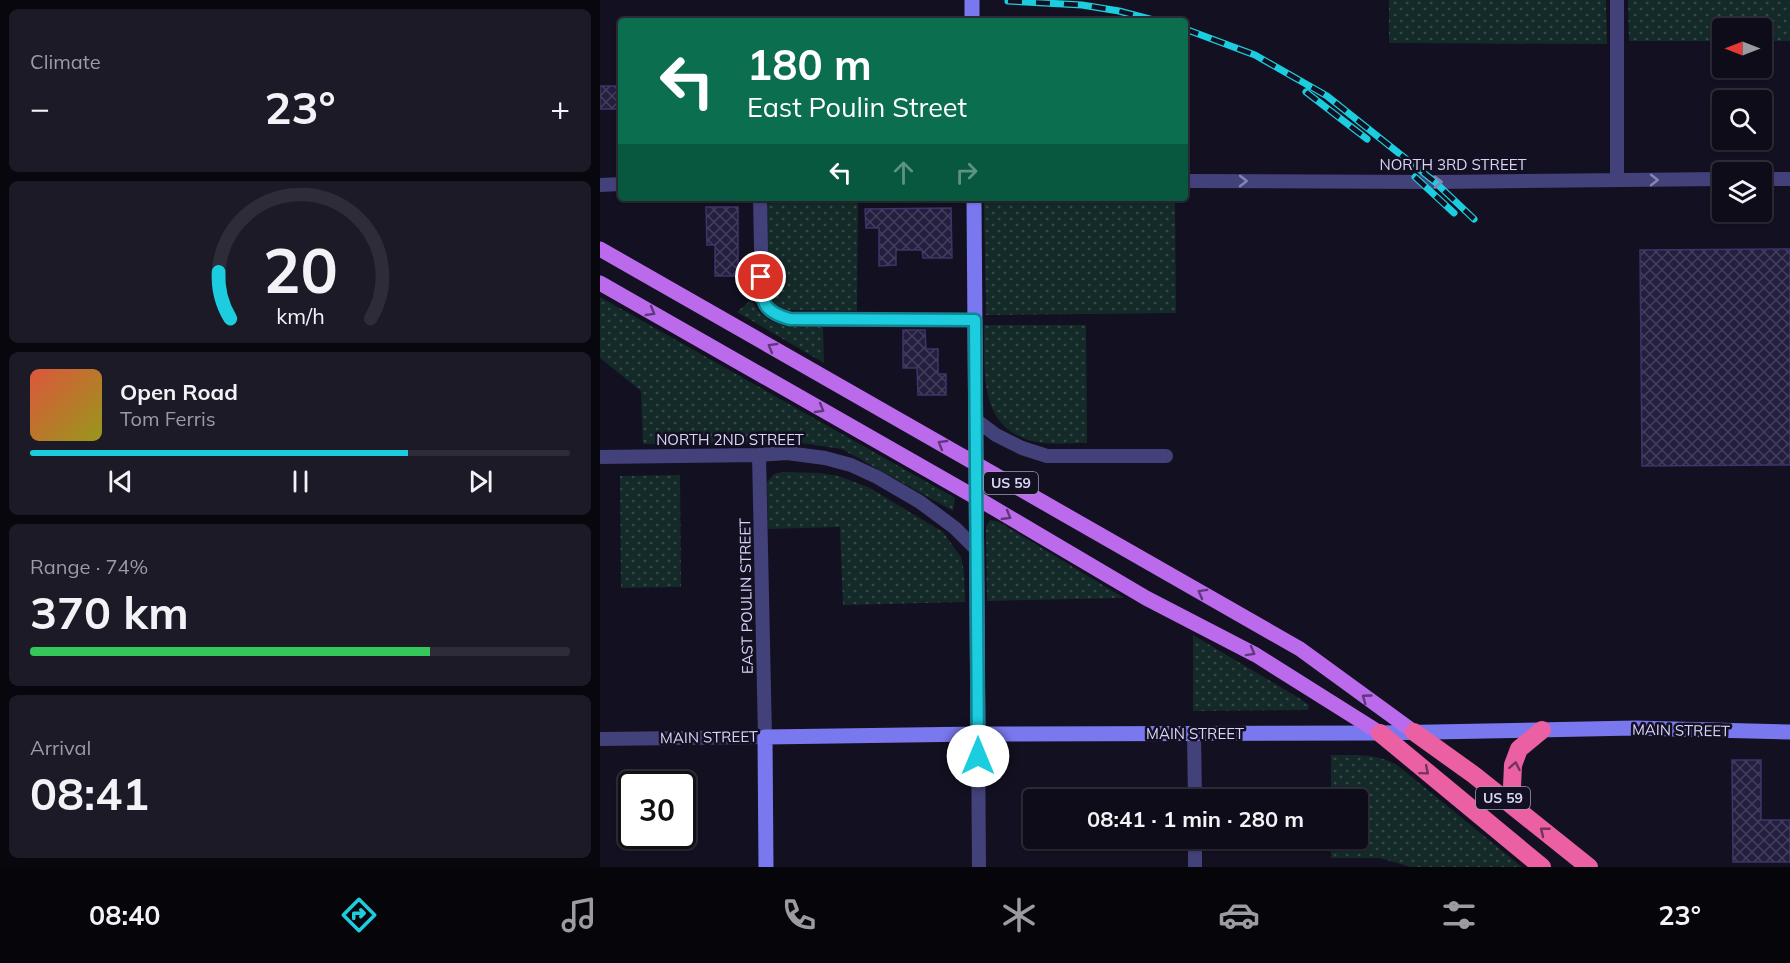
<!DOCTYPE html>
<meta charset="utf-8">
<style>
body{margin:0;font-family:Mulish,sans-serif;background:#1c1a26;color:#f1f3f6;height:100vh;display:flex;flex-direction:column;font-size:22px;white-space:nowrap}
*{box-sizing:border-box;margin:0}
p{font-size:20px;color:#9b9ba2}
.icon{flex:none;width:33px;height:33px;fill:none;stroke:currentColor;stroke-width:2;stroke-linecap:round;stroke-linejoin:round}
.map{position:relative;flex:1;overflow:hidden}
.drawer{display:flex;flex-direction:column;gap:9px;padding:9px;background:#08070e;width:600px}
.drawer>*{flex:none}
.hud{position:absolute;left:18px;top:18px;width:570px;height:183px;border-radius:6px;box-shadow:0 2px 4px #0004,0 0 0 2px #2e2c38;background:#0b6e4f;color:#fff;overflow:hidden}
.needle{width:39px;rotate:270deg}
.tools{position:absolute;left:1112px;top:18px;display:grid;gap:12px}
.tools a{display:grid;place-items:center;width:60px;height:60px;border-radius:6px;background:#0e0c19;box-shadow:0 2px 4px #0004,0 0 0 2px #2e2c38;font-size:30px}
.speed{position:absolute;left:18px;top:771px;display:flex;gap:12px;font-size:30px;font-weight:700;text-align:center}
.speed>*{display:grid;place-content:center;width:78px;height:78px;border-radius:50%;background:#0e0c19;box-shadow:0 2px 4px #0004,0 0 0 2px #2e2c38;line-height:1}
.speed .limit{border:3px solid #111;border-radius:9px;background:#fff;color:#111}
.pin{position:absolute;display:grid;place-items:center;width:51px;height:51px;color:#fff;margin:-26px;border:3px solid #fff;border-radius:50%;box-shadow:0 2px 6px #0007}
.me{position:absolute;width:66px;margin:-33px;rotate:0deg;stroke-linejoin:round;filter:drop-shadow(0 0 4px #0008)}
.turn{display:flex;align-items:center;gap:21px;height:126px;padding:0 30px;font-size:27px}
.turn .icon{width:78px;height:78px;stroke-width:2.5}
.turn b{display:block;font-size:42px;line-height:51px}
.lanes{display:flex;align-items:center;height:57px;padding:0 30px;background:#0003;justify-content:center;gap:30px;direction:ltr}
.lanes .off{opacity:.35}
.big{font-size:45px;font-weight:700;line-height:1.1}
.drawer .tile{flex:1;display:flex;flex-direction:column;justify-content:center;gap:9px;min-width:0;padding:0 21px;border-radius:9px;background:#1c1a26}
.drawer .dial{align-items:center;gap:0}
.dial svg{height:156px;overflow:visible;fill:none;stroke:#2e2c38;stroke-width:7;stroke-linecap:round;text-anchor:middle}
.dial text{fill:#f1f3f6;stroke:none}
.song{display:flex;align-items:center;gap:18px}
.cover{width:72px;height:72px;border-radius:9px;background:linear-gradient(135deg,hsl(10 70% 55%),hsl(60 70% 35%))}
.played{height:6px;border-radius:3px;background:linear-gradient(90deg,#1ccddf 70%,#2e2c38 70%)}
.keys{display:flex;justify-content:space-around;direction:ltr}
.heat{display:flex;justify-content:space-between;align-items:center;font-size:33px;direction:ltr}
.charge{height:9px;border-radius:4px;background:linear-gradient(90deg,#34c759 74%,#2e2c38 0)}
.trip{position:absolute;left:423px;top:789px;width:345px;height:60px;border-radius:6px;background:#0e0c19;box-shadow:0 2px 4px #0004,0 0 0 2px #2e2c38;font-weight:700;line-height:60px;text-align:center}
.tab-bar{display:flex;height:96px;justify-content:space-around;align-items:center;background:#06050a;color:#9b9ba2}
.tab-bar .icon{width:42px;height:42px}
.tab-bar .on{color:#1ccddf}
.tab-bar b{font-size:27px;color:#f1f3f6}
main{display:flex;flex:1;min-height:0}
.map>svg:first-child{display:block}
.grass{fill:url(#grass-dots)}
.building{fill:url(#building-cross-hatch);stroke:#3e3468;stroke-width:1.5}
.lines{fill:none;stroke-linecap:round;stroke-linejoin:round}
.street{stroke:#43417a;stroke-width:14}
.secondary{stroke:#7a78ee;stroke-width:15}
.primary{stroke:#bb6aec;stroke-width:15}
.highway{stroke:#eb5fa3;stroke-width:18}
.rail-casing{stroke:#1ccddf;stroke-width:7}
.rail{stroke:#131021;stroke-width:4.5;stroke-dasharray:14;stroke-linecap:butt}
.oneway{stroke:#8684b4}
.oneway2{stroke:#5f387c}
.oneway3{stroke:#74345c}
.route-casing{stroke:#128591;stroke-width:15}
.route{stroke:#1ccddf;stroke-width:10}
.labels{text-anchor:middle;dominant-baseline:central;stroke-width:5;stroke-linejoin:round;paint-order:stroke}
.shield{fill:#131021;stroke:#9e9ab9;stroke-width:1.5}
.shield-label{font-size:14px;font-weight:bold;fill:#d9d5fa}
.street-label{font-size:15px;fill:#d9d5fa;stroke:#131021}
</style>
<main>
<section class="drawer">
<div class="tile"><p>Climate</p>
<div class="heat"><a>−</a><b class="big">23°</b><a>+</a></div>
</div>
<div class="tile dial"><svg viewBox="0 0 100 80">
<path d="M14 69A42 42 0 1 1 86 69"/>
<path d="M14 69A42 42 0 0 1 8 45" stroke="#1ccddf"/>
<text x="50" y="56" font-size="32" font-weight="700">20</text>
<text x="50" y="72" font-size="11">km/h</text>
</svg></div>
<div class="tile">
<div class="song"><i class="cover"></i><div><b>Open Road</b><p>Tom Ferris</p></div></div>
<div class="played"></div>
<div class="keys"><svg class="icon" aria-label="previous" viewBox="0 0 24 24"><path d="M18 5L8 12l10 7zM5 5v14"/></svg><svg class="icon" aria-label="pause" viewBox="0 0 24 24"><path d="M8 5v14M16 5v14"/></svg><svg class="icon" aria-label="next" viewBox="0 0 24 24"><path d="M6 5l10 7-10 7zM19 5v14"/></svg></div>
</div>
<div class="tile"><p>Range · 74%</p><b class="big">370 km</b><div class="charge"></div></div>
<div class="tile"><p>Arrival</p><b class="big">08:41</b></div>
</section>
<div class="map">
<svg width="1190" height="867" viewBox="0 0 1190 867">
<defs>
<pattern id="grass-dots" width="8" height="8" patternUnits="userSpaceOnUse" patternTransform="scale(1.5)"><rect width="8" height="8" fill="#142a29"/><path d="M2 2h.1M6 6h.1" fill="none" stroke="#364849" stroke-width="1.8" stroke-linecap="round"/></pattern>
<pattern id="building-cross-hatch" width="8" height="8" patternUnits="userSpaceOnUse" patternTransform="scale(1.5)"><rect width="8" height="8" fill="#251f3f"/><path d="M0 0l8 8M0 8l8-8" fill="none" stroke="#443f5c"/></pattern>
</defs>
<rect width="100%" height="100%" fill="#131021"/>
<path class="grass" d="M789,0H1006L1007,44L789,43Z
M1028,0H1190V41H1161V28H1122V41H1029Z
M180,198H258L257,311L189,310L176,306L169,294L167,206L171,200Z
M386,198H572L575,200L576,313L386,315L384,201Z
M0,297L355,498L353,511L242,449L194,442L43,444L41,391L0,358Z
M151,300C155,305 158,312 163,315C179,330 203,327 223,327L224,363L137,312Z
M384,325H486L487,443C471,443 452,445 437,442C377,430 385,372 384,325Z
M183,472L219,473L238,476L252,481L268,487L343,532L361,557L364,572L365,602L243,605L240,527L168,529L167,482L174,474Z
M80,475L81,587L21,588L20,476Z
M390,520L399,522L524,598L387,601L386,527Z
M593,635L699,698L709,705L708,710L593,711Z
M731,755C754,755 777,753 797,765L922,867H811L780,858H731V839L758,838V800L731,799Z"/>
<path class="building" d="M0,86H21V109H0Z
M106,207H138V276H115V245H107Z
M351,208L352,258H323L322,250H296V265L279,266V228H266L265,209Z
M1190,249V465L1042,466L1040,250Z
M303,330H325L326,349H338V374H346V395H318L317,368H303Z
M1132,760H1161V820H1190V862H1133Z"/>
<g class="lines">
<path class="street" d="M1017,0V180
M1161,179H1190
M585,181L835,182L1122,179
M0,185L21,184
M160,198L162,298C169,311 175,315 190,319L375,320
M376,420L396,435L422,448L447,456H566
M0,457L159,455L187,453L225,458L251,465L277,477L320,502L355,528L376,549
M594,733L595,800
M378,734L379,867
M0,739L165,737L159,455
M595,838V867"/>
<path class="secondary" d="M372,0V21
M374,198L378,734
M166,867L165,737L378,734L780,733L1035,728L1190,732"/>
<path class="primary" d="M0,249L700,649L814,732
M0,283L375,497L546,598L656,655L780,733"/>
<path class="highway" d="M814,732L874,775L989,867
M780,733L942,867
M920,812L912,787L913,765L919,749L942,730"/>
<g class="rail-casing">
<path id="rail" d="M408,1L482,5L519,11L557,21
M585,29L655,55L727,96L835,182L874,219
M706,92L767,139
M815,177L854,213"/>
</g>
<use href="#rail" class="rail"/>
</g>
<defs><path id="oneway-chevron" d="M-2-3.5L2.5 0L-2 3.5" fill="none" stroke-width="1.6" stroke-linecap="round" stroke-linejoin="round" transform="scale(1.5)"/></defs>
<g class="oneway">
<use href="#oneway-chevron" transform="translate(1054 180)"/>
<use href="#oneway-chevron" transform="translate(643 181)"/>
<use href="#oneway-chevron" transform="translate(838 182)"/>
</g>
<g class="oneway2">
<use href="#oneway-chevron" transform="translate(51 312) rotate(30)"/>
<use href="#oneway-chevron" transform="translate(172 347) rotate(-150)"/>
<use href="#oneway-chevron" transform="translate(220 409) rotate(30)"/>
<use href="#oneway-chevron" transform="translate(342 444) rotate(-150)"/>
<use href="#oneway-chevron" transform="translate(407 516) rotate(30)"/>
<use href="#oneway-chevron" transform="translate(602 593) rotate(-151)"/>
<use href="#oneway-chevron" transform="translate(651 652) rotate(29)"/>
<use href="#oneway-chevron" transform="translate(766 698) rotate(-144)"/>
</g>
<g class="oneway3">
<use href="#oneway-chevron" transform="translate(915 766) rotate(-79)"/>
<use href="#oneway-chevron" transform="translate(825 771) rotate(40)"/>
<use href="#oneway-chevron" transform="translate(944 831) rotate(-141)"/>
</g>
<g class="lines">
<g class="route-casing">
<path id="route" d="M161,277C162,303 163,312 190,319L375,320L378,756"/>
</g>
<use href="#route" class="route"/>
</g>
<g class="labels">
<g class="shield">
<rect x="384" y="472" width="54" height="22" rx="4.5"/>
<rect x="876" y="787" width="54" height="22" rx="4.5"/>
</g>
<g class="shield-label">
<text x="411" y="483">US 59</text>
<text x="903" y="798">US 59</text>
</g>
<g class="street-label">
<text x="853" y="164">NORTH 3RD STREET</text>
<text x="130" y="439">NORTH 2ND STREET</text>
<text transform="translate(146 596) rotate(-91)">EAST POULIN STREET</text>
<text transform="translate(1081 730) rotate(1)">MAIN STREET</text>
<text x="595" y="733">MAIN STREET</text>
<text transform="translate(109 737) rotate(-1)">MAIN STREET</text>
</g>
</g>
</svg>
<div class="tools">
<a><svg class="needle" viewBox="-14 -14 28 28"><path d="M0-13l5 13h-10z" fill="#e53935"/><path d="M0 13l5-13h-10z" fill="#9b9ba2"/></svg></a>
<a><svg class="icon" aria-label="search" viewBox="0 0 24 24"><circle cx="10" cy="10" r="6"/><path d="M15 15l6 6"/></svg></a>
<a><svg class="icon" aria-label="layers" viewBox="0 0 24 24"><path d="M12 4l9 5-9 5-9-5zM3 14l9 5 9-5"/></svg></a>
</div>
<div class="speed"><div class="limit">30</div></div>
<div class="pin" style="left:161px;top:277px;background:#d93025"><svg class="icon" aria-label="arrive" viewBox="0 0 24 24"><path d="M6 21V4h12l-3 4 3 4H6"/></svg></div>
<svg class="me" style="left:378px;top:756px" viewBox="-20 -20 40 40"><circle r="19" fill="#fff"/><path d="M0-13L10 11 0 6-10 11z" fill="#1ccddf"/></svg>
<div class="trip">08:41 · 1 min · 280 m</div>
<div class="hud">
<div class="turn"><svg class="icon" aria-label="left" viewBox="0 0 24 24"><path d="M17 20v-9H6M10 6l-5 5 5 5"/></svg><div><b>180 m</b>East Poulin Street</div></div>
<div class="lanes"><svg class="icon" aria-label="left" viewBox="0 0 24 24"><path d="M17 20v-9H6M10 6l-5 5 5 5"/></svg><svg class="icon off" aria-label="ahead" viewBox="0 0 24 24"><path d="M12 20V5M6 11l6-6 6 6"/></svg><svg class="icon off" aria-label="right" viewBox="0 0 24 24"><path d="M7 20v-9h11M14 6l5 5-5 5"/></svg></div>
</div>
</div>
</main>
<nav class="tab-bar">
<b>08:40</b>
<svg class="icon on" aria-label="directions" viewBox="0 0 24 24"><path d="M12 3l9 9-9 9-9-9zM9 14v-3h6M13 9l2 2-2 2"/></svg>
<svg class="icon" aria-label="music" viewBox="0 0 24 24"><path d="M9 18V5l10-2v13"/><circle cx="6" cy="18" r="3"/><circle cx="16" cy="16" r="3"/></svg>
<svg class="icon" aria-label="phone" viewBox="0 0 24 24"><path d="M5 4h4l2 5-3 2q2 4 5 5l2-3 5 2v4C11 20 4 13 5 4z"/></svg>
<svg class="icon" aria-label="climate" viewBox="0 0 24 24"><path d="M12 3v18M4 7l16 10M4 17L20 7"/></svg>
<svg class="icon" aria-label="car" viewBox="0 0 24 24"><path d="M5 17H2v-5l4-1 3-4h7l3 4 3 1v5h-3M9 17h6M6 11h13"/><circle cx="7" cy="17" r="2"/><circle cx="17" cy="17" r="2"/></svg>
<svg class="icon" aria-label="filters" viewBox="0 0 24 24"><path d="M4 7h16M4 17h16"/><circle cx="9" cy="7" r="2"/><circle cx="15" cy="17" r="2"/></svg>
<b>23°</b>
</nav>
